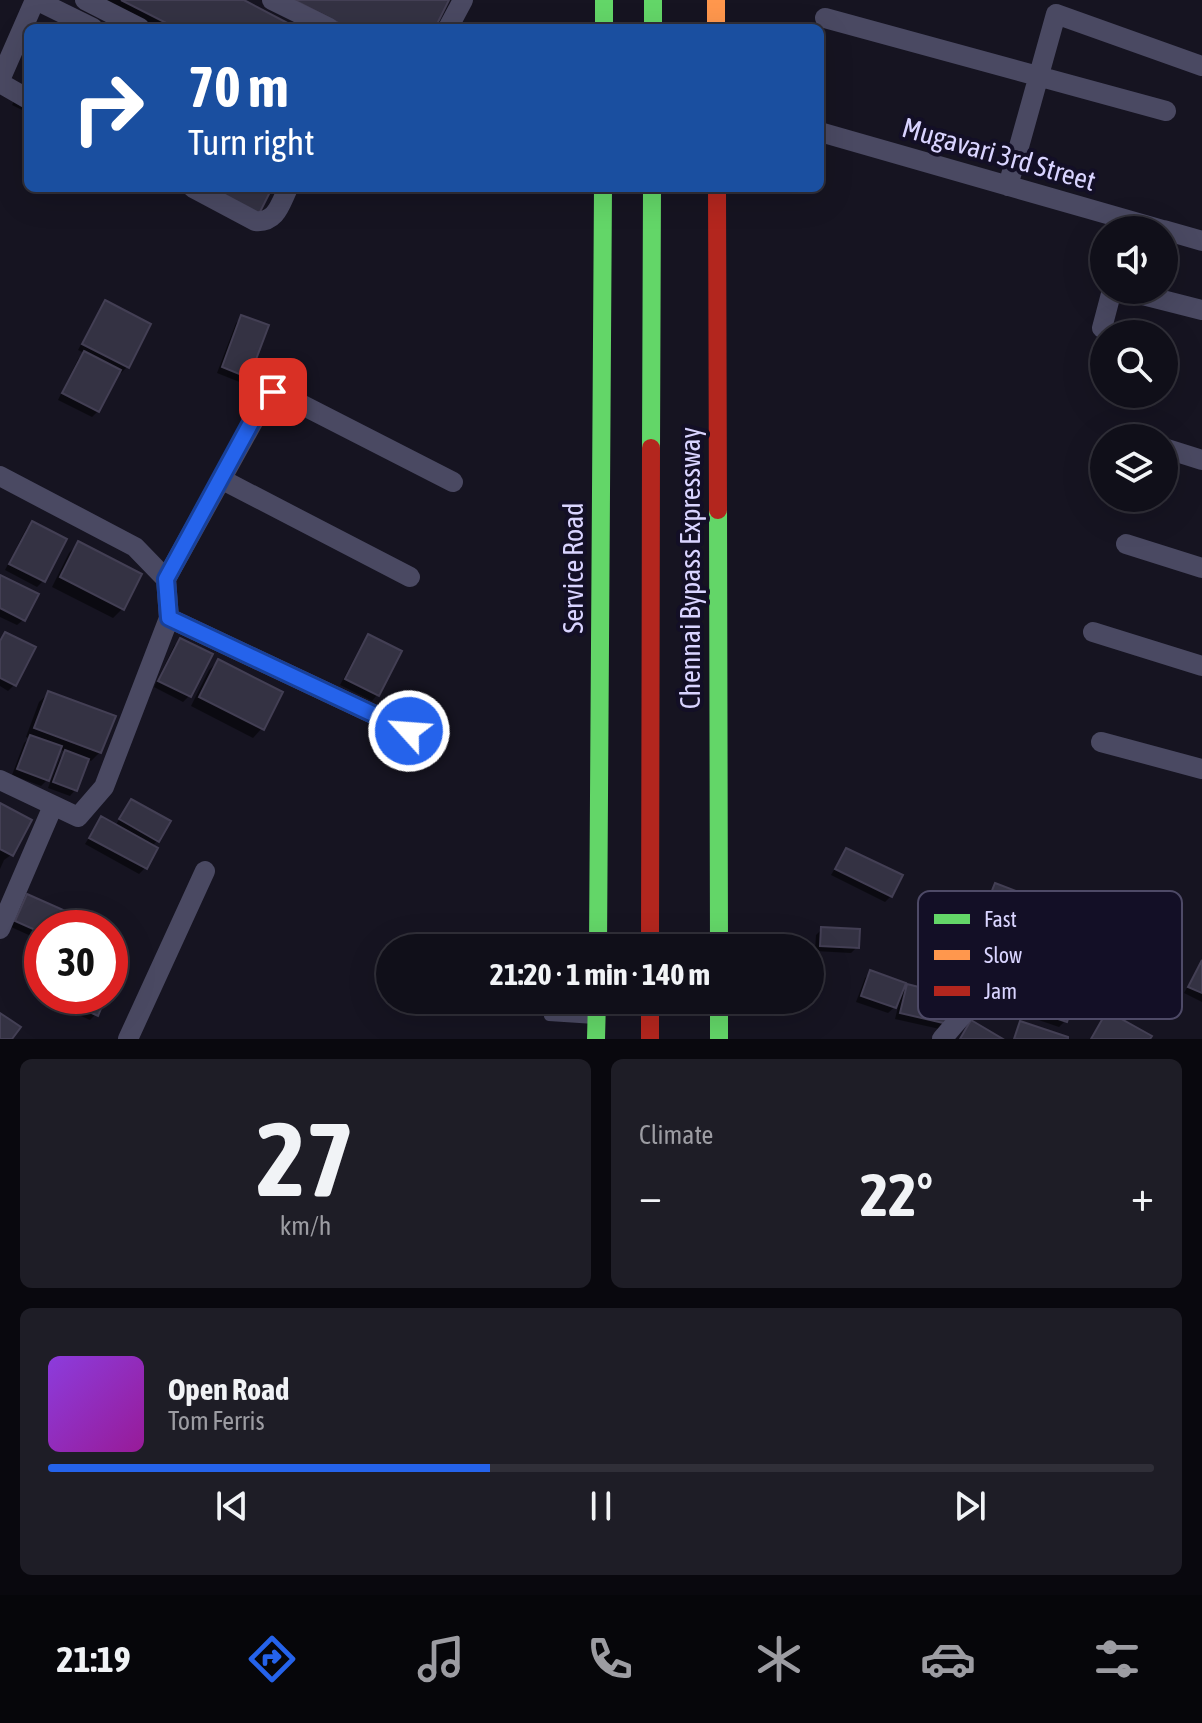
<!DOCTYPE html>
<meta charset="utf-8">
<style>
body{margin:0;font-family:"Asap Condensed",sans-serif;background:#1e1d26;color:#f1f3f6;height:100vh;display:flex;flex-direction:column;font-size:30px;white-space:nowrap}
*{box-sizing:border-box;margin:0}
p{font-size:26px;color:#9c9ca2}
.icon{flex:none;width:44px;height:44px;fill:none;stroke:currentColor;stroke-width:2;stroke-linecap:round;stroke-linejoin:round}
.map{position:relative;height:1039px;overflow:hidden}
.drawer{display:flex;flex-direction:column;gap:20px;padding:20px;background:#09080e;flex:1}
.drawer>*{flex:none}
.banner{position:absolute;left:24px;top:24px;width:800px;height:168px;border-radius:12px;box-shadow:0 8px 32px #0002,0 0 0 2px #302f38;background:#1a4fa0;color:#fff;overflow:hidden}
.buttons{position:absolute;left:1090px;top:216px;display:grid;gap:16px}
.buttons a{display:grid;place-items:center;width:88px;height:88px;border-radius:50%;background:#100f19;box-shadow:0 8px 32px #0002,0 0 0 2px #302f38;font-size:40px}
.speed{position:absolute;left:24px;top:910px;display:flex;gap:16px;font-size:40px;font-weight:700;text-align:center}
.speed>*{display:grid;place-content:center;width:104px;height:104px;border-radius:50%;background:#100f19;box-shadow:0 8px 32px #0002,0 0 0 2px #302f38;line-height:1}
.speed .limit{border:12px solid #d22;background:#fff;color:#111}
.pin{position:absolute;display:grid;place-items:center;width:68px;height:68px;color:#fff;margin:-34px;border-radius:16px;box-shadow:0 4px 12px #0006}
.me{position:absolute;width:88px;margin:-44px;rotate:296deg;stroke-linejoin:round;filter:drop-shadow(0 0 6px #0008)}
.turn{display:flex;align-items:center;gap:28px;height:168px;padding:0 32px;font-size:36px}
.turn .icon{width:104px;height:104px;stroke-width:2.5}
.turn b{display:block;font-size:56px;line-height:68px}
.big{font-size:60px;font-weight:700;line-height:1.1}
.drawer .card{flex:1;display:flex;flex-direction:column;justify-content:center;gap:12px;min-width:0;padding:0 28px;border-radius:12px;background:#1e1d26}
.drawer .dial{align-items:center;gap:0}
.dial b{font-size:104px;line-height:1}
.song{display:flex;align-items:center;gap:24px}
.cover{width:96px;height:96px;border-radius:12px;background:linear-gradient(135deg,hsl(270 70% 55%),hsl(300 70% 35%))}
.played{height:8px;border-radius:4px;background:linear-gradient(90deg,#2563eb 40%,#302f38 40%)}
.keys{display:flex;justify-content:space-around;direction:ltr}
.heat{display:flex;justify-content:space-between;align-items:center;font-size:44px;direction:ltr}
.drawer .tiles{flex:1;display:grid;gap:20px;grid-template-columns:1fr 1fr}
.card:last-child{grid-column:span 2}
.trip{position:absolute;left:376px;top:934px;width:448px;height:80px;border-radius:40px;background:#100f19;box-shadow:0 8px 32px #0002,0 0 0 2px #302f38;font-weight:700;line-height:80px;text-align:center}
.tab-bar{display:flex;height:128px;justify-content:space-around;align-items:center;background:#06060a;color:#9c9ca2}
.tab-bar .icon{width:56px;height:56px}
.tab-bar .active{color:#2563eb}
.tab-bar b{font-size:36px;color:#f1f3f6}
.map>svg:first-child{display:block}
.shadow{fill:#0007}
.building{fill:#343243;stroke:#433f54;stroke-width:2}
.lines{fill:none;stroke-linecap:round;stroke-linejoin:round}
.lane{stroke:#4a4962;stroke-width:10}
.street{stroke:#4a4962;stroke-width:20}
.fast{stroke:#63d668;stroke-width:18}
.slow{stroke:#ff974d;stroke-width:18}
.jam{stroke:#b3261e;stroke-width:18}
.route-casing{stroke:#184099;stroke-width:20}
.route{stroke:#2563eb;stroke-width:14}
.labels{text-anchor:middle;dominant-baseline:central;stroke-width:8;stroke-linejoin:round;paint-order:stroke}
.street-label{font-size:28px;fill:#d9d4ff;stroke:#130f26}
.key{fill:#130f26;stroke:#4e4a67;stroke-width:2}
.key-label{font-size:22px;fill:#d9d4ff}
</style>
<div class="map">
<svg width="1202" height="1039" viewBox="0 0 1202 1039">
<rect width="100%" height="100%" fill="#161421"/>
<path class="shadow" d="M86,0H240L293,28H141Z
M28,74V113L12,105Z
M105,303L127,367L121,373L118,371L98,411L92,417L58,400L78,359L84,353L78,350L100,309Z
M242,317L248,377L242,383L217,373L236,323Z
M32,523L64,539L43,581L37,587L5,570L26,529Z
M78,544L122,609L113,618L52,587L69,553Z
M0,577L23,620L17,625L0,617Z
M5,634L14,685L8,691L0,686V639Z
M368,636L377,695L372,701L340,685L363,642Z
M180,640L189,696L183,702L154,687L174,646Z
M218,661L262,728L253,738L191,706L209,670Z
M49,693L100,752L91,761L87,760L75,790L70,796L48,788L60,758L66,752L58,749L47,780L41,786L12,775L24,743L29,738L26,737L39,702Z
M131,801L158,840L152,846L145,868L139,874L85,844L101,819L115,826Z
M0,805L11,855L4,860L0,869Z
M846,850L891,896L885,902L831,875Z
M995,885L1026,897L1013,930L1007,936L976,924L990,891Z
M28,896L72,928H42V941L11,927L22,902Z
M822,929L857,947L851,953L815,951L816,935Z
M1202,961V1002L1184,993Z
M110,970L115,972L110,983Z
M871,972L899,995L907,987L956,998L944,1030L895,1019L899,1003L888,1013L856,1002L865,978Z
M1039,991L1065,1021L1059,1027L1027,1016L1033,997Z
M46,996H104L96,1014L90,1020L45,1000Z"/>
<path class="building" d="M121,0H244L297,28H176Z
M294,0H449L435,28H348Z
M209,188H272L259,214Z
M105,300L151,324L129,368L82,344Z
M241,315L269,325L249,378L222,367Z
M84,351L121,370L99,412L62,393Z
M32,521L67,539L45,582L9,564Z
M78,541L142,574L124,610L60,577Z
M0,575L39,594L25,621L0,608Z
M5,632L36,647L16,686L0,678V641Z
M368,634L402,651L379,696L345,679Z
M180,638L213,654L191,697L158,681Z
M218,659L283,692L264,730L199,697Z
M48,691L116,716L101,753L34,728Z
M30,735L62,746L49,781L17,769Z
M65,750L89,759L77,791L53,782Z
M131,799L171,821L159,842L119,819Z
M0,803L32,820L13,856L0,849Z
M101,816L158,848L147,869L89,838Z
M846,848L903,875L892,897L835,869Z
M995,883L1029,896L1015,931L981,918Z
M27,894L79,917L74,928H42V933L15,921Z
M821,927L860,929L859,948L820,946Z
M1202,960V993L1188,987Z
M870,970L906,983L896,1008L861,996Z
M907,984L958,997L952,1025L900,1013Z
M1038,989L1074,1001L1067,1022L1031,1010Z
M54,996H106L98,1016Z
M1107,1011L1152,1036L1150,1039H1091Z
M0,1013L21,1027L12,1039H0Z
M971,1020L1003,1039H960Z
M1020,1021L1068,1037V1039H1014Z"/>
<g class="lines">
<path class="lane" d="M549,1016L595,1019"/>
<path class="street" d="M36,0L93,28
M85,0L140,28
M272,0L329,28
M825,18L1166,111
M448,28L463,0
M0,80L35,0
M0,83L28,99
M820,132L1163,230
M1008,186L1056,14L1202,66
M193,188L255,221C276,223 280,205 288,188
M1164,230L1202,241
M1123,290L1202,310
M1102,328L1112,290
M1164,448L1202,460
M0,476L135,547L166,579L169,618L104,787L78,817L0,780
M221,479L410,577
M1126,544L1202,568
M166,579L269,393L277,392L453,482
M169,618L409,731
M1093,632L1202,666
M1101,742L1202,769
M0,929L53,806
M128,1039L205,871
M942,1039L1033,933"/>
<path class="fast" d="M604,0V28
M653,0V28
M651,448L652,188
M718,510L719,948
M598,948L603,188
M719,1000V1039
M596,1039L597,1000"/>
<path class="slow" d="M716,0V28"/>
<path class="jam" d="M717,188L718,510
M650,948L651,448
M650,1000V1039"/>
</g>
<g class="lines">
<g class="route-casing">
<path id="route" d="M273,392L265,397L166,579L169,618L409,731"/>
</g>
<use href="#route" class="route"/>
</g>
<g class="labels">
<g class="street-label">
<text transform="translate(999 154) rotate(16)">Mugavari 3rd Street</text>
<text transform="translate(573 568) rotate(-90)">Service Road</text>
<text transform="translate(690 568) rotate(-90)">Chennai Bypass Expressway</text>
</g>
</g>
<rect x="918" y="891" width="264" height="128" rx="12" class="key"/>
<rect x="934" y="914" width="36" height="10" fill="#63d668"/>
<rect x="934" y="950" width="36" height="10" fill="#ff974d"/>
<rect x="934" y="986" width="36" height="10" fill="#b3261e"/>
<g class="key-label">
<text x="984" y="927">Fast</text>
<text x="984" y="963">Slow</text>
<text x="984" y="999">Jam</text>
</g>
</svg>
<div class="buttons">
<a><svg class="icon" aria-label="sound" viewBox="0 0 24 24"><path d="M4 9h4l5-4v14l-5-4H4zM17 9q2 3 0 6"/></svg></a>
<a><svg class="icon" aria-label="search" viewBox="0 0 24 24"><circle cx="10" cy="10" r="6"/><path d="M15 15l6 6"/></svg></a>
<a><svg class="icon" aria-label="layers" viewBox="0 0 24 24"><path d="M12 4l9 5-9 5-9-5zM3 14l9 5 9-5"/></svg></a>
</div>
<div class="speed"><div class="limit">30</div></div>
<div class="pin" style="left:273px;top:392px;background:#d93025"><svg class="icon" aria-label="arrive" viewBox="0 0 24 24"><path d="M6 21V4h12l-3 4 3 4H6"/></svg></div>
<svg class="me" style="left:409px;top:731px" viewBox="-20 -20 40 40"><circle r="17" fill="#2563eb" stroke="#fff" stroke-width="3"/><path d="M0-11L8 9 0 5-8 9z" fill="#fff"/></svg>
<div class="trip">21:20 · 1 min · 140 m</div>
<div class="banner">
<div class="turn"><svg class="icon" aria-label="right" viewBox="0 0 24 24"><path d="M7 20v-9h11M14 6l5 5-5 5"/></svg><div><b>70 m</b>Turn right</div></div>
</div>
</div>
<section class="drawer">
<div class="tiles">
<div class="card dial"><b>27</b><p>km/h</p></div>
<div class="card"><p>Climate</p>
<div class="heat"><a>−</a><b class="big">22°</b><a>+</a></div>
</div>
<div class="card">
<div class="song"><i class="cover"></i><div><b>Open Road</b><p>Tom Ferris</p></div></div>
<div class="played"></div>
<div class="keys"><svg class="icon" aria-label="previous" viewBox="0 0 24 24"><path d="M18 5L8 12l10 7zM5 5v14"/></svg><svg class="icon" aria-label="pause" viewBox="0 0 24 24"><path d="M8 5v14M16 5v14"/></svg><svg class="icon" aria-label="next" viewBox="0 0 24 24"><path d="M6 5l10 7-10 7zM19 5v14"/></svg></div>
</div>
</div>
</section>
<nav class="tab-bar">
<b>21:19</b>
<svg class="icon active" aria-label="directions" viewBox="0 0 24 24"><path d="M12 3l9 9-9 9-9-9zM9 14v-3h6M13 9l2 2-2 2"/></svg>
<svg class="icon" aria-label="music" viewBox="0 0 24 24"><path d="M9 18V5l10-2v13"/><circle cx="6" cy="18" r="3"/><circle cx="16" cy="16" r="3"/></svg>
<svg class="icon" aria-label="phone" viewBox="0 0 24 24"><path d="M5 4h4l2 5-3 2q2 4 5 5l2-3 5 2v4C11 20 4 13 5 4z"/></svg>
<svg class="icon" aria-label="climate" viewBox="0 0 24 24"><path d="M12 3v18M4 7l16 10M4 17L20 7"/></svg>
<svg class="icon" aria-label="car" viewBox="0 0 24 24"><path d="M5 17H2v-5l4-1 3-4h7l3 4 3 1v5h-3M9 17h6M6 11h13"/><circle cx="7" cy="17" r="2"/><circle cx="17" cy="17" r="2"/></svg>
<svg class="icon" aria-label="filters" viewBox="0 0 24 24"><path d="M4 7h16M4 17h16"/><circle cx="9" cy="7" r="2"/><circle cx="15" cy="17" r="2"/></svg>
</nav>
